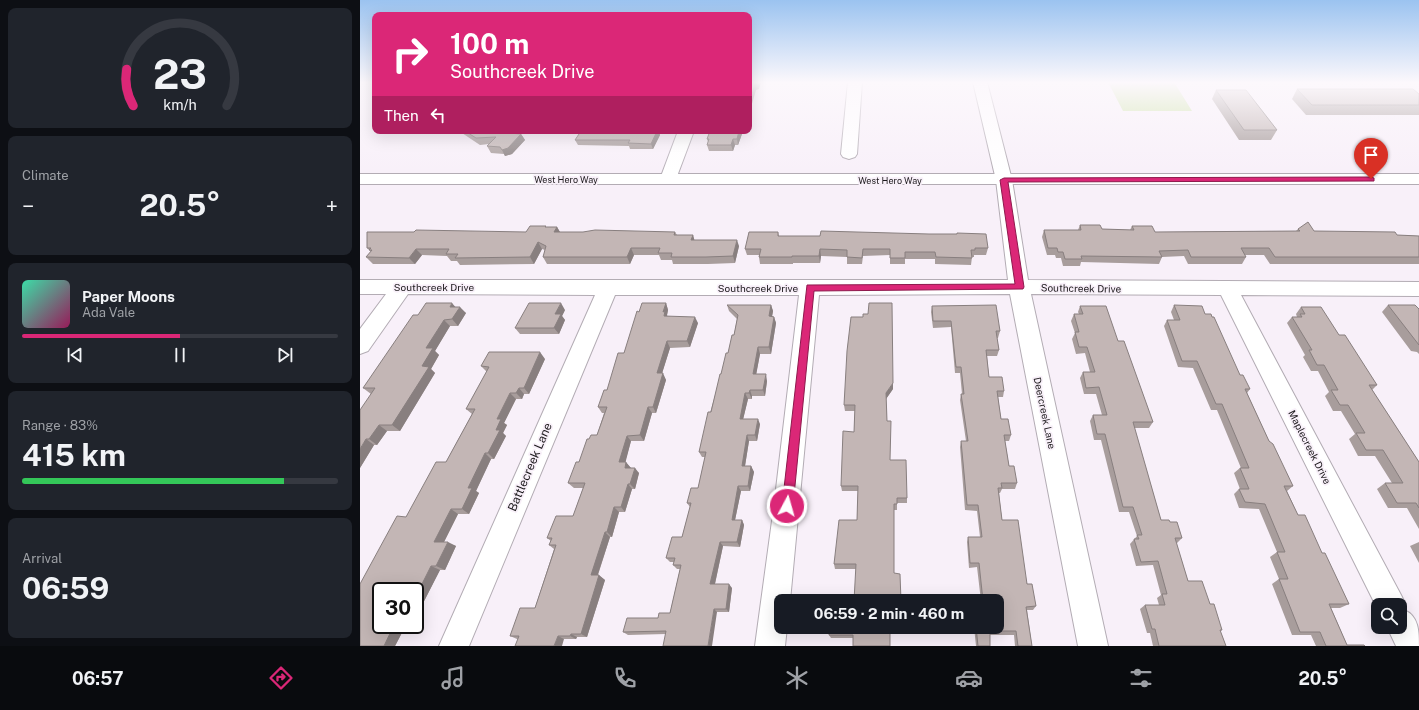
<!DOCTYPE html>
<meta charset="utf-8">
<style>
body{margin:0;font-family:"Public Sans",sans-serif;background:#20242c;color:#f1f3f6;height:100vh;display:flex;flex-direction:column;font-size:15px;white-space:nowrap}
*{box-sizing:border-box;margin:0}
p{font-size:13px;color:#9ea1a6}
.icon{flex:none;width:22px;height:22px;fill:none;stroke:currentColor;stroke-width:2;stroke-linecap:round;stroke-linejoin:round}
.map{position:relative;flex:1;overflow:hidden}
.drawer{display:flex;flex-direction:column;gap:8px;padding:8px;background:#0d0f14;width:360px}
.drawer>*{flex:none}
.top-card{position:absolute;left:12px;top:12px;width:380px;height:122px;border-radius:8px;box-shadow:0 4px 16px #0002;background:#db2777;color:#fff;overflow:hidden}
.controls{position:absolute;left:1011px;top:598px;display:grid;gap:8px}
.controls a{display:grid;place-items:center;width:36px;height:36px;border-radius:8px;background:#171b24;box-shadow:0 4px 16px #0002;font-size:20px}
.speed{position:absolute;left:12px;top:582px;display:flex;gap:8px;font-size:20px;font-weight:700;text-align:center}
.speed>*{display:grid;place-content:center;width:52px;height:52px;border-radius:50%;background:#171b24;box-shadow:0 4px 16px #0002;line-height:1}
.speed .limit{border:2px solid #111;border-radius:6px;background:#fff;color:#111}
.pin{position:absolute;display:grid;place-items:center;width:34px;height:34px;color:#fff;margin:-41px -17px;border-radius:50% 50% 50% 0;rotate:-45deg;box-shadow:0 0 4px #0007}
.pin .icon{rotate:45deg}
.me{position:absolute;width:44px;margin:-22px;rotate:6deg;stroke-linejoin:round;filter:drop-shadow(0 0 3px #0008)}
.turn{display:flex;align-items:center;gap:14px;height:84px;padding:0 12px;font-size:18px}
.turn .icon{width:52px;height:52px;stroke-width:2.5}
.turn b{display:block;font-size:28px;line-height:34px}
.then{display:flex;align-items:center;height:38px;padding:0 12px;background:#0003;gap:8px;font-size:15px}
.big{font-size:30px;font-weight:700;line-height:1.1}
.drawer .tile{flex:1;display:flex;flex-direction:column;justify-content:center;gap:6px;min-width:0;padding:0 14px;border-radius:8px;background:#20242c}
.drawer .dial{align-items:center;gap:0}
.dial svg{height:104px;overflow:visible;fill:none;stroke:#363941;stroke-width:7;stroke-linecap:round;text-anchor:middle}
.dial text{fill:#f1f3f6;stroke:none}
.song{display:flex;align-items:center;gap:12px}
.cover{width:48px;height:48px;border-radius:6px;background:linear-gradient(135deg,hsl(160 70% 55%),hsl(330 70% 35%))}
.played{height:4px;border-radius:2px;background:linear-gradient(90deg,#db2777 50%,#363941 50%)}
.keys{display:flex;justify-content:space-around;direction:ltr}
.heat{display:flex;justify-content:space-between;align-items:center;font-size:22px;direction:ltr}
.charge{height:6px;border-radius:3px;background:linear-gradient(90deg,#34c759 83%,#363941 0)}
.trip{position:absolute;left:414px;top:594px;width:230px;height:40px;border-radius:8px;background:#171b24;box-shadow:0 4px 16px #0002;font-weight:700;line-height:40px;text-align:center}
.dock{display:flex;height:64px;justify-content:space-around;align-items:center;background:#090b0e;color:#9ea1a6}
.dock .icon{width:28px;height:28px}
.dock .on{color:#db2777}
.dock b{font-size:18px;color:#f1f3f6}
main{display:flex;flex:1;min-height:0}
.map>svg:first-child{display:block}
.green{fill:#cae2a2}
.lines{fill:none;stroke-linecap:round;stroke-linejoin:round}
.minor-casing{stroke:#b3acb4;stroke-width:2}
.major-casing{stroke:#b3acb4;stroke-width:2}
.minor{fill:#fff;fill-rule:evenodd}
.major{fill:#fff;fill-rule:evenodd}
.wall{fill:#a89d9c}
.shaded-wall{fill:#887f7f}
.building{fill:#c3b6b5;stroke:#887f7f}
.route{fill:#db2777;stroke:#8e194d}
.labels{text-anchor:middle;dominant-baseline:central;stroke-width:3.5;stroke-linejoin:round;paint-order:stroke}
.far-street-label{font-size:9px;fill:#1c191c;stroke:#f8f0f9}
.street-label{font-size:10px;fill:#1c191c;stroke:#f8f0f9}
.near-street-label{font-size:12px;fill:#1c191c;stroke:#f8f0f9}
</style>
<main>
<section class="drawer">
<div class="tile dial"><svg viewBox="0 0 100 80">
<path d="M14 69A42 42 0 1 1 86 69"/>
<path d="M14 69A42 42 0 0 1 9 41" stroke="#db2777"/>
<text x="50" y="56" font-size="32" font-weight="700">23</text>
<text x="50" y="72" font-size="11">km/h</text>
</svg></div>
<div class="tile"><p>Climate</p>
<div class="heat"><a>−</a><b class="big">20.5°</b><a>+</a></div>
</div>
<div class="tile">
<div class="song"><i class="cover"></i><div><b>Paper Moons</b><p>Ada Vale</p></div></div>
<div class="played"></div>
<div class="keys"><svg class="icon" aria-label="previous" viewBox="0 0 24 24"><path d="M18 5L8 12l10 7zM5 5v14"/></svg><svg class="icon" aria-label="pause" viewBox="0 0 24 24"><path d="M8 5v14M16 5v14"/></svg><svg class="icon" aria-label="next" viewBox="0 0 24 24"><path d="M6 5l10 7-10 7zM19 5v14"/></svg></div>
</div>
<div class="tile"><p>Range · 83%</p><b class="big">415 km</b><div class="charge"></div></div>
<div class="tile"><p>Arrival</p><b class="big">06:59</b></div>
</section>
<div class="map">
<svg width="1059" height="646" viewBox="0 0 1059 646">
<rect width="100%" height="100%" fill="#f8f0f9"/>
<path class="green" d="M748,82H814L832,111H763Z"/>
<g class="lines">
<g class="minor-casing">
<path id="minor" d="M488,82H502L497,154L495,157L489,159L483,157L481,154Z
M613,82H627L652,180L668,280L1059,282V296L881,295L1041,595L1046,605L1044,610C1059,616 1059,632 1059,646H1036L1027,627H1040V605H1018V610L861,295L671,294L748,646H718L650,294L459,295L430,601H421V627H427L425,646H395L414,506L439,295H255L109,646H79L235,295L48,294L8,351L0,354V329L26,294H0V280H648L636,180Z
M318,131H334L316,179L314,183L308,184L302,183L300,179Z"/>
</g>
<g class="major-casing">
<path id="major" d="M0,174H1059V184H0Z"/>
</g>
<use href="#minor" class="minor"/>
<use href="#major" class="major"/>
</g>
<path class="wall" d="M937,89L1059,105V115H946L932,99Z
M856,90L917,130L911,140H879L852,99Z
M99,131H145L149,133L161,134L165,140L152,154L145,156L144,154L131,153L127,146L129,144L120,145Z
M221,131H299L300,135L293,149H270L269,146L218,145L215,140Z
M350,131H386V134H382L378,145H375L373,151H349L347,145L348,142L347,139Z
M720,225L742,229L770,230L772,226L795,232L936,231L938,229L954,231L1037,235L1059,236V264H910L904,255H885L886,257L882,264H828L824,256L802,257L799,264L721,262L720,266H703L701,258H696L695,255H687L682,237L684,230H718Z
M187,227H197L200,232H315L317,235H333L334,240L379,246L375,263L348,264H313L312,260H301L299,255H274L270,264H187L183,257L185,250L182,249L174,264L100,265L97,261H91L87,256L62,255L55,264H13L6,257L11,252L7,248L166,232Z
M418,232L419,236L628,248L626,255H614V257H612L611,265L575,264V259H545V264H530V255L503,256L502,264H487V257L461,256L460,263H433V264H400L399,257V255H387L385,249Z
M306,303L308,310L307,315V316L338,323L330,347L310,348L302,373L306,380L296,413H292L284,441H271L265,462L271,468L279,473L275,489H272L265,512H259L252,537H250L238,575L245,580L227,637H217L216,639H157L150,636L175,608L194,549L189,545L191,541L187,538L213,516L223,488H214L208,483L219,462L229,439L237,435L244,413H242L238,407L247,390L264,353L279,312Z
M367,305H411L413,311L412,316L414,317L416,323L411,354H400L396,374L407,381L405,396H392V399H388L383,419L400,424L397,441H389L385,466H391L394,472L390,491H381L375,520H382L384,525L380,547L363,546L355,584L372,588L369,612H357L306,634L268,635L263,632L298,618L310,613L320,569H317L313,565L314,562H310L306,558L322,537L330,507L327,503L338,488L345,457H342L339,452L361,374L374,335L377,319L369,311Z
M814,305L845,314L880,375L890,389L887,393L909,441L933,486L927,491L938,515L962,553L989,604L980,608H971L987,645L1005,646H956L951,635H932L912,584L919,579L910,557L917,552L899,509L879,508L874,494L879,489H880L874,473L880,468H881L857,410H851L833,368L818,367L804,326L807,320H814L811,312Z
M1028,305L1059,309V354L1057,352L1051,351L1022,312Z
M572,306L640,331L638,338H637L639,350L637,356H627L629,377L644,391L643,397H638L641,419L651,435L649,441H645L649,466L657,483L655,489H642L640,493H639L642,520L676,606L673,610H667L672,646H655L654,635H630V646H616L614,627H637V601H621L617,567L609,568L607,542L608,537H620L617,511L605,510L600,447L601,441H606L600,400L601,394H602L600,373H595L591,327L573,328L571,312Z
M720,306L758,341L793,422L789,428H774L801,520L810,522L822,538L817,543H816L828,581L850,604L862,630L860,631L866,646H793L790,633H787L780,609L785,605H799L797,598L801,595L793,565L776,566L770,544L777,536L769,512H759L741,440H734L730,421L733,415H742L736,394H724L720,378L723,372H730L725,353L716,354L712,339L715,333L711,321L714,314H719L718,312Z
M95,307L106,313L98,326H90L75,351L79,355L71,369L75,373L40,431H27L17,445H14L0,468L11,394L3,388L58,315Z
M941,307L979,335L1017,385L1012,390L1059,462V529L1047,508H1028L1017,489L1025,483H1032L1015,456H998L989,439L995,434L981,411H973L965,396L969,392L958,371H951L943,357L945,355L927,323L932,317H937L936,314Z
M205,310L202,316L205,320L199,334H160L155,328Z
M185,359L169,394H164L162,399H156L144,423L147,425L143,433L146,436L134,459H131L116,491L119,493L109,514H98L84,542L96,546L85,570H80L59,611H57L55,615V591L21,625H46L35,646H0L46,517L86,462L112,414L106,409L127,372L121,366Z
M533,389L526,399L527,421L530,460L547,498V503H537V510H534V573L541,601L496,569H475L474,564L497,520L498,491H482L481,486L494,432L495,411H485L484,405Z
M1059,542V563L1050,546Z
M530,627L493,638H471L469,635Z"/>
<path class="shaded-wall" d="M398,82H401L399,89L396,90L389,114L390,120L389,123V104L395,84Z
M297,131H299L300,135L293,149L291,144Z
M379,131H381L382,134L378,145L377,139Z
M161,134L165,140L152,154L145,156L142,150Z
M373,139L375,145L373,151L371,145Z
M197,227L201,234L194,232Z
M333,235L335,242L331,240Z
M377,240L379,246L375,263L373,256Z
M178,242L182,249L174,264L170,257Z
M271,248L274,255L270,264L267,257Z
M56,249L62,255L55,264L49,258Z
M460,249L461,256L460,263L459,256Z
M92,303L98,310L100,307L106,313L98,326L92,319L90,307Z
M201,303L205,310L202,316L205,320L199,334L194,328L195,314Z
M306,303L308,310L307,315L308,318L307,322L303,312Z
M411,305L413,311L411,323L409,316Z
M335,317L338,323L330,347L327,341Z
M414,317L416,323L411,354L409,347Z
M84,320L90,326L75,351L79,355L71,369L75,373L40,431L32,425L66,348Z
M307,341L310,348L300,380L297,373Z
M398,347L400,354L395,381L393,374Z
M180,352L185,359L169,394L164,388Z
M303,373L306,380L296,413L293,407Z
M406,374L407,381L405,396L403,390Z
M533,383V389L526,399V393Z
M159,388L164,394L162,399L156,393Z
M390,390L392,396V399L389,393Z
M150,393L156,399L144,423L147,425L143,433L146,436L134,459L128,453L137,419Z
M385,393L388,399L382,424L380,419Z
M288,407L292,413L284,441L280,435Z
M398,419L400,424L397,441L395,435Z
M19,425L27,431L17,445L9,439Z
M387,435L389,441L384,472L382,466Z
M267,436L271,441L264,468L259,462Z
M6,439L14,445L0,468V449Z
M125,453L131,459L116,491L119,493L109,514L102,509L108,488Z
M266,462L271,468L269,473L265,468Z
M391,466L394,472L390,491L388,486Z
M275,468L279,473L275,489L270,484Z
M268,484L272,489L265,512L261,507Z
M378,486L381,491L374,525L372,520Z
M254,507L259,512L252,537L247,532Z
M91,509L98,514L82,546L74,542Z
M382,520L384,525L380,547L377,542Z
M245,532L250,537L236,580L231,575Z
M88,542L96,546L85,570L76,566Z
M360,542L363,546L354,588L350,584Z
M71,566L80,570L59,611L55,609V598Z
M239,575L245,580L227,637L221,634Z
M369,584L372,588L369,612L366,609Z
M354,609L357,612L352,646H348Z
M55,610L57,611L55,615Z
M34,625H46L35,646H24Z
M211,634L217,637L216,639L210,636Z
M198,636L204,639L202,646H194Z"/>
<path class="building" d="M389,82H398L395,84L389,104Z
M937,89H1053L1059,94V105H952Z
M856,90H886L917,130H884Z
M105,131H145L149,133L161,134L148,148L142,150L140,147L127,146L136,137L116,138Z
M221,131H297L291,144L268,143L270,140H215Z
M350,131H379L377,139H373L371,145H347L349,139H347Z
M948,222L954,231L1035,232L1037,235L1059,236V257H915L909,248H881L886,257H831L828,250L799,251L802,257L721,256L722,259H705L703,252H698L697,248H688L684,230H721L720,225H740L742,229L774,230L772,226H792L795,232L940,231L938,229Z
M170,226H186L185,227H197L194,232H223L235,230L315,232L314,235H333L331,240H377L373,256L346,257H311L312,253H298L300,248H271L267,257H183L186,246L178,242L170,257L95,258L98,254H86L89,249H56L49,258L6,257L12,250H9L11,248H7V232H54L56,230L166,232Z
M461,231L569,234H597V233L626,234L628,248H615V250H611L612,258L576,257L575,252H545V258H530V249H503L502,258L487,257V250L460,249L459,256H432V257H399L401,249H385L389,232H418V236H460Z
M66,303H92L90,307H100L92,319L84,320L66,348H73L62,366L69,367L32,425H19L9,439H6L0,449V410L15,388H3L53,315H58Z
M169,303H201L195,314H201L194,328H155Z
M282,303H306L303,312L305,311L304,316L335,317L327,341H307L297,373H303L293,407H288L280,435L267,436L259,462H266L265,468H275L270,484H268L261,507H254L247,532H245L231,575H239L221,634H211L210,636H198L194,646H155L159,636H150L160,608H175L196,545H189L192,538H187L196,516H213L225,483H208L216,462H219L227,439H229L231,435H237L247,407H238L244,390H247L258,353H264L277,311L279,312Z
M509,303H532L533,383L526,393L527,421H531L530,460H546L547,498H537V504H534V573L540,574L541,601H494L496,564H474L479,520H497L498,486H481L483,431L494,432L495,405H484L487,351L491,317H503V314H508Z
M367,305H411L409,316L414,317L409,347H398L393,374H406L403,390H390L389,393H385L380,419H398L395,435H387L382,466H391L388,486H378L372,520H382L377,542H360L350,584H369L366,609H354L348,646H303L306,631L263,632L267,618H298L299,613H310L321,565H313L315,558H306L312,537H322L331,503H327L331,488H338L346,452H339L348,412H351L360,374H361L366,353H368L372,335H374L378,315Z
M636,305L640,331H636L639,350H626L629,377H642L644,391H637L641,419H648L651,435H644L649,466H654L657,483H641L642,488H638L642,520H658L667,584H672L676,606L666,607L672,646H658L656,631H630V646H618L616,627H637V601H623L619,563H610L608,537H622L618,505H607L601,441H608L601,394H604L601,367H596L591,321H573L572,306Z
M814,305L842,306L845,314H851L852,317H854L880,375H883L890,389H885L909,441L913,444L933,486H924L938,515H945L962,553H965L989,604H969L987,645H1004L1005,646H966L960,632H940L919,579H928L917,552H925L905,504L885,502L879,489H889L880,468H889L862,404H856L837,361H822L807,320H820Z
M1028,305H1055L1059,309V345Z
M720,306H746L758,341H764L793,422H773L801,520H809L810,522H817L822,538H815L828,581H842L850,604H854L862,630H860L866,646H799L795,629H792L785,605H805L802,594H807L798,561L781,562L774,539H779L777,535H782L773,507H763L745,434H737L733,415H747L739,387L726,388L723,372H735L727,347H719L715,332H719L714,314H723Z
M941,307H961L979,335H985L1017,385H1009L1059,462V508L1056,503H1037L1025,483H1043L1023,450H1006L996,433H1005L988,405H980L971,390H978L964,365H957L949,350H952L932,317H942L940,314H945Z
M129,352H180L164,388H159L156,393H150L137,419H141L136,430H140L128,453H125L108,488H112L102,509H91L74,542H88L76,566H71L55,598V591H21V625H34L24,646H0V584L37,516L46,517L76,462H86L115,409H106L129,367L121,366Z
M470,627H530V646H493V635H469Z"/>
<linearGradient id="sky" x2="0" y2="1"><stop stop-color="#9bc3f0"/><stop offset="0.48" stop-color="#fcf8fc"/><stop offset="1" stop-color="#fcf8fc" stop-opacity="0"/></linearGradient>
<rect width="1059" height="172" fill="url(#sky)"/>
<path class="route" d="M1011,177L1014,178V181L648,182L664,287L663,289L454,291L433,506L431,510L427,511L423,510L422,506L447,285L655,284L640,180L644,178Z"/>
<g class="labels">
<g class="far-street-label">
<text x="206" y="179">West Hero Way</text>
<text x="530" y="180">West Hero Way</text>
</g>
<g class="street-label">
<text x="74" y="287">Southcreek Drive</text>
<text x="398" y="288">Southcreek Drive</text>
<text transform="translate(721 288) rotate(1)">Southcreek Drive</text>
<text transform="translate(685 413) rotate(78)">Deercreek Lane</text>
<text transform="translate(950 447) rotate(63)">Maplecreek Drive</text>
</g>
<g class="near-street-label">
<text transform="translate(170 467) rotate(-67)">Battlecreek Lane</text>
</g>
</g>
</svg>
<div class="controls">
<a><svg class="icon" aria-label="search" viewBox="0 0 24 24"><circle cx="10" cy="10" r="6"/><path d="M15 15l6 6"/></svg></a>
</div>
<div class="speed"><div class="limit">30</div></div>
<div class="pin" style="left:1011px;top:179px;background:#d93025"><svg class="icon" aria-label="arrive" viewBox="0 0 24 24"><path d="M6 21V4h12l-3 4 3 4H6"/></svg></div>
<svg class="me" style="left:427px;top:506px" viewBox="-20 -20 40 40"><circle r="17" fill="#db2777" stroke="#fff" stroke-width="3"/><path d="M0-11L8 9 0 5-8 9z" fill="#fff"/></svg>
<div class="trip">06:59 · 2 min · 460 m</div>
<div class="top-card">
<div class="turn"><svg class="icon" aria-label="right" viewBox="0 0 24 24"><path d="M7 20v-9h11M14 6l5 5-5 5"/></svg><div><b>100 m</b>Southcreek Drive</div></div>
<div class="then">Then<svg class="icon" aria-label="left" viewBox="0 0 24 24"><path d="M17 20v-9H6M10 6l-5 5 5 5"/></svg></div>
</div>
</div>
</main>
<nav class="dock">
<b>06:57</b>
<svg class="icon on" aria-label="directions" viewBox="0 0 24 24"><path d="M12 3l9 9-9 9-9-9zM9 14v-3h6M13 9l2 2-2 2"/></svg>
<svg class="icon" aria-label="music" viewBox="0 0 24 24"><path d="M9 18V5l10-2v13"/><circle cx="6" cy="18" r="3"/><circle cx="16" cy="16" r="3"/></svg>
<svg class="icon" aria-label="phone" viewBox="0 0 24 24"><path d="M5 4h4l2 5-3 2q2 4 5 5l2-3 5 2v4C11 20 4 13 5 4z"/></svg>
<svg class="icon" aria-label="climate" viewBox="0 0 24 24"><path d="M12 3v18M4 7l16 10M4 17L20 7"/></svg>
<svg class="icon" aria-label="car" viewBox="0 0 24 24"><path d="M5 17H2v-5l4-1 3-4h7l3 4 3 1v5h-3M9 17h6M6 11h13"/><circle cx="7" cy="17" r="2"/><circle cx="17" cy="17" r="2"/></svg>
<svg class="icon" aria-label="filters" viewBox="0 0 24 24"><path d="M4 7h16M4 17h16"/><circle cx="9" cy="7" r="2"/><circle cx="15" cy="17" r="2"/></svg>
<b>20.5°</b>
</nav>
